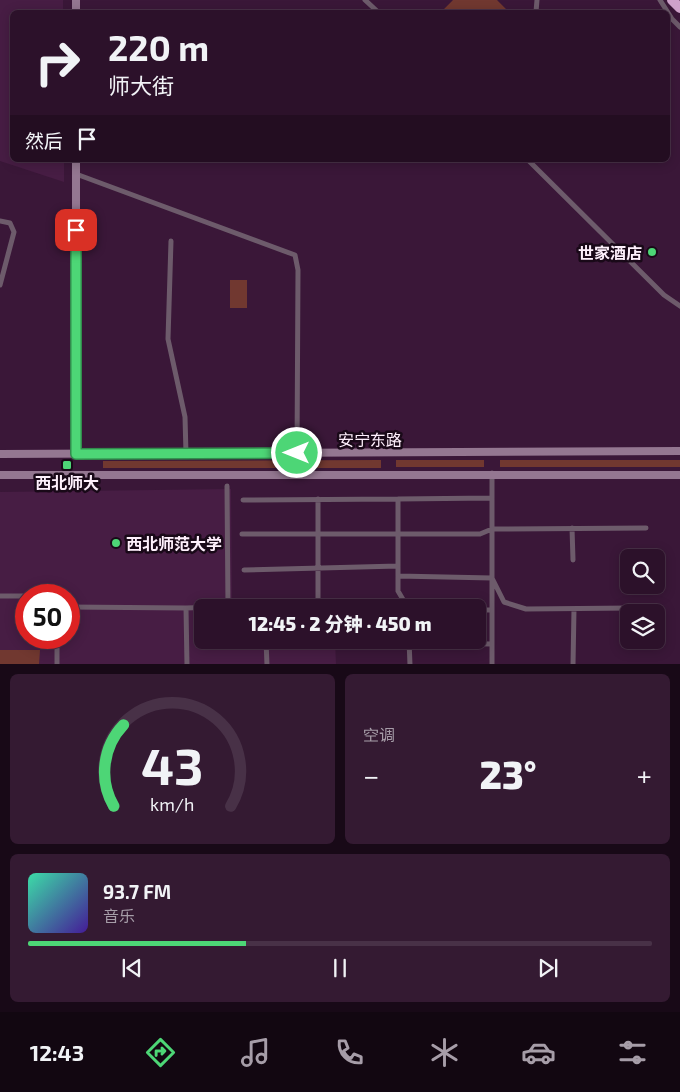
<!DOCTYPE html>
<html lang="zh">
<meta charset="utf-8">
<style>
body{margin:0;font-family:"Exo 2","Noto Sans SC",sans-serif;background:#341a32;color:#f1f3f6;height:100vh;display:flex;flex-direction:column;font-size:19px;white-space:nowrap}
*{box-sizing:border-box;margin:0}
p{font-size:16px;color:#a69da8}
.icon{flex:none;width:28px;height:28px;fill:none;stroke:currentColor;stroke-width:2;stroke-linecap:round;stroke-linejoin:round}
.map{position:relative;height:664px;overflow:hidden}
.drawer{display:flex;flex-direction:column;gap:10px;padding:10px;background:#180917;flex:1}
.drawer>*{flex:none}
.banner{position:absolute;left:10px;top:10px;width:660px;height:152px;border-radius:8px;box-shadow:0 2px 12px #0003,0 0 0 1px #483147;background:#2c112a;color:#f1f3f6;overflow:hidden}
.fabs{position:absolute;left:620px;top:549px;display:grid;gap:10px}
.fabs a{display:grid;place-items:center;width:45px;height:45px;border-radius:8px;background:#2c112a;box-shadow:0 2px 12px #0003,0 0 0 1px #483147;font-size:25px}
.speed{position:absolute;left:15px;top:584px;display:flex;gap:10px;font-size:25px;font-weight:700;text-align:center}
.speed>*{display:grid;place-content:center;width:65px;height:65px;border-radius:50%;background:#2c112a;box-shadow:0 2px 12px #0003,0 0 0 1px #483147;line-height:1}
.speed .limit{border:8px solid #d22;background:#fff;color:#111}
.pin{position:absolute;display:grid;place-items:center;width:42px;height:42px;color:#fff;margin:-21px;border-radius:10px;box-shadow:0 2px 8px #0006}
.me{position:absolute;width:55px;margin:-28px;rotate:270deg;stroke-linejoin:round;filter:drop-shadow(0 0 4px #0008)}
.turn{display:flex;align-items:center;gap:18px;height:105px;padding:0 15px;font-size:22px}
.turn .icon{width:65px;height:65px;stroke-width:2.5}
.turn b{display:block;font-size:35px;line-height:42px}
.then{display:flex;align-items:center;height:48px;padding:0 15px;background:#0003;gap:10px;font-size:19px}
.big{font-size:38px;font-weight:800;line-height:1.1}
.drawer .card{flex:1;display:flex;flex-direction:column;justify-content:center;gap:8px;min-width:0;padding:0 18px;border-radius:8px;background:#341a32}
.drawer .dial{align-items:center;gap:0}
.dial svg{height:130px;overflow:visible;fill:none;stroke:#483147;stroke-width:7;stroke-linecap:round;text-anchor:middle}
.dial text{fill:#f1f3f6;stroke:none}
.song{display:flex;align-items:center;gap:15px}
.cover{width:60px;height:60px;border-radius:8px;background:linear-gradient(135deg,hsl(160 70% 55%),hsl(260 70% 35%))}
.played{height:5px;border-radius:2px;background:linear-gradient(90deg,#4dd676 35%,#483147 35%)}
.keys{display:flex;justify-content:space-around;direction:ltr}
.heat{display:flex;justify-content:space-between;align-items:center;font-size:28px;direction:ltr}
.drawer .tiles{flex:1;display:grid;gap:10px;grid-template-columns:1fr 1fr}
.card:last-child{grid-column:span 2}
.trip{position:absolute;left:194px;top:599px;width:292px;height:50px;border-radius:8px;background:#2c112a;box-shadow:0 2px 12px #0003,0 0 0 1px #483147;font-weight:800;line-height:50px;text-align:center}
.dock{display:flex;height:80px;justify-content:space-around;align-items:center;background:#120711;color:#a69da8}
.dock .icon{width:35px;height:35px}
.dock .selected{color:#4dd676}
.dock b{font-size:22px;color:#f1f3f6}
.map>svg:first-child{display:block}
.built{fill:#471d44;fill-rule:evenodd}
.green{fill:#713830}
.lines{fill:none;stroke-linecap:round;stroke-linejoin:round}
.street{stroke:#6d5b6b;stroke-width:5}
.secondary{stroke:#947791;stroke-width:8}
.highway{stroke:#cea2ca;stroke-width:10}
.route-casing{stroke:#328b4d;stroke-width:12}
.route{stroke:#4dd676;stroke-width:9}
.poi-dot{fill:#4dd676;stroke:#190918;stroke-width:2}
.labels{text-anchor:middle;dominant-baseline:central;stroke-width:5;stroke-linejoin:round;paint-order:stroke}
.poi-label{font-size:16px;font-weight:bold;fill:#fef0fc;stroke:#190918;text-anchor:end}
.street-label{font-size:16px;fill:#fef0fc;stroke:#190918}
</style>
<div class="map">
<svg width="680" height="665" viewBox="0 0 680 665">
<rect width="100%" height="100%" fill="#3a1738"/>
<path class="built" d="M0,0H63V12H12V160H64V182L0,161Z
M231,489L232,607L202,608V640H335L336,664H0V492ZM26,595H69V638H26Z"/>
<path class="green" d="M453,0H497L509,12H441Z
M230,280H247V308H230Z
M381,460V468H103V461Z
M396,460H484V467H396Z
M500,460H680V467H500Z
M0,650H40L39,664H0Z"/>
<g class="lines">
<path class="street" d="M365,0L378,12
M660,0L672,19L680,27
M536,12L537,0
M528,160L664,295L680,306
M76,174L295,255L298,270L297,453
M0,221L10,223L14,232L0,285
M171,241L168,339L185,417L186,454
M227,486L228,606
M318,499V603
M243,500L398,499
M572,528L573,560
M242,534H480L492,529L646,528
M244,570L398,566
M398,576L492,578L504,602L526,609L631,608
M0,596H26
M69,607L186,608L404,601
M186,608L187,665
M408,608L398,591V499L492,498
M478,610H492
M266,640L267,665
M346,640H356
M405,640L409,643L492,644
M409,640L410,665
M57,665V638
M492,665V473
M573,665L574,609"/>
<path class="secondary" d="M76,0V12
M0,454L680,451
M76,454V160
M0,475H680"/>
<path class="highway" d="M672,0L680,8"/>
</g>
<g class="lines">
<g class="route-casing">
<path id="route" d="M76,230V454L297,453"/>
</g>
<use href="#route" class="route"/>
</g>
<g class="poi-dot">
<circle cx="652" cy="252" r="5"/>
<rect x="62" y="460" width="10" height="10" rx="2.5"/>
<circle cx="116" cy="543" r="5"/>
</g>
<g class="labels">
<g class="poi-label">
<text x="642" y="252">世家酒店</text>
<text x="67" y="482" text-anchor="middle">西北师大</text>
<text x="126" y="543" text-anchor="start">西北师范大学</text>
</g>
<g class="street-label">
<text x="370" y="439">安宁东路</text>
</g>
</g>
</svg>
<div class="fabs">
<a><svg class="icon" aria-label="search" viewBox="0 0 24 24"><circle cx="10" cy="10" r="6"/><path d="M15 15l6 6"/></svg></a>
<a><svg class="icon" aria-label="layers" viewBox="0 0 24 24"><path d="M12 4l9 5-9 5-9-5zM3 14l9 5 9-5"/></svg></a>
</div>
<div class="speed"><div class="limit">50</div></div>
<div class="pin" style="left:76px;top:230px;background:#d93025"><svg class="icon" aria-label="arrive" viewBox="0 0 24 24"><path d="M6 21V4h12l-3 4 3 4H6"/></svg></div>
<svg class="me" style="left:297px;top:453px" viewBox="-20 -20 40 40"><circle r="17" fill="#4dd676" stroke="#fff" stroke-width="3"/><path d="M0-11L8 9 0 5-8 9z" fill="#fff"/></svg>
<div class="trip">12:45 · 2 分钟 · 450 m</div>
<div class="banner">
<div class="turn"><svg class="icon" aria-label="right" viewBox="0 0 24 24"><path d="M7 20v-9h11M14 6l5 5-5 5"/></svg><div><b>220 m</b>师大街</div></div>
<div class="then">然后<svg class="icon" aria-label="arrive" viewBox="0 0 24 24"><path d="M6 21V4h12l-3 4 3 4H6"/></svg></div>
</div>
</div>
<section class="drawer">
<div class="tiles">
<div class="card dial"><svg viewBox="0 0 100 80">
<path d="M14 69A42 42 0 1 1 86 69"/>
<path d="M14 69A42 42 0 0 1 20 19" stroke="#4dd676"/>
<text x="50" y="56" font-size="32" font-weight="700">43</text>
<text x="50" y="72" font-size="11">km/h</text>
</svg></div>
<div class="card"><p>空调</p>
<div class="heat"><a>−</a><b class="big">23°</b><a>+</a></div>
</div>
<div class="card">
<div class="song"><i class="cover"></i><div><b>93.7 FM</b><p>音乐</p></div></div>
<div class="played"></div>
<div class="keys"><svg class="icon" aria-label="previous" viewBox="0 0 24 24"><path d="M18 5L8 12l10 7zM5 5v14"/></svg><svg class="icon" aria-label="pause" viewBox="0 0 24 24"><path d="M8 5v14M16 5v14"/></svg><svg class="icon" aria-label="next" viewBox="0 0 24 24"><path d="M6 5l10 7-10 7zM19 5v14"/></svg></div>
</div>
</div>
</section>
<nav class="dock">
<b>12:43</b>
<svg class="icon selected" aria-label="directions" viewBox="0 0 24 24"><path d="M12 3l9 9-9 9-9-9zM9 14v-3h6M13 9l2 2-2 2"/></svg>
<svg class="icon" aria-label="music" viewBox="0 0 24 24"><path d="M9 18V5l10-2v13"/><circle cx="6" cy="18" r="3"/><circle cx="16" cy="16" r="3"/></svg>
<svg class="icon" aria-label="phone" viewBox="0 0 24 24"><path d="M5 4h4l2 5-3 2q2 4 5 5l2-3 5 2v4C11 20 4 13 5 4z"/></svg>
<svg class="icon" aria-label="climate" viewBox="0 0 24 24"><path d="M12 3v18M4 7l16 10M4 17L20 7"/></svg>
<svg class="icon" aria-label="car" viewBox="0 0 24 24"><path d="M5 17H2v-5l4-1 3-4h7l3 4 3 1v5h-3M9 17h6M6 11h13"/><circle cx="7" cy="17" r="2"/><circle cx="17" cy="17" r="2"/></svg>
<svg class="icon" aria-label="filters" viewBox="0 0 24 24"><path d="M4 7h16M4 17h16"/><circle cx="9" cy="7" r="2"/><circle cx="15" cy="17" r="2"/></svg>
</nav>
